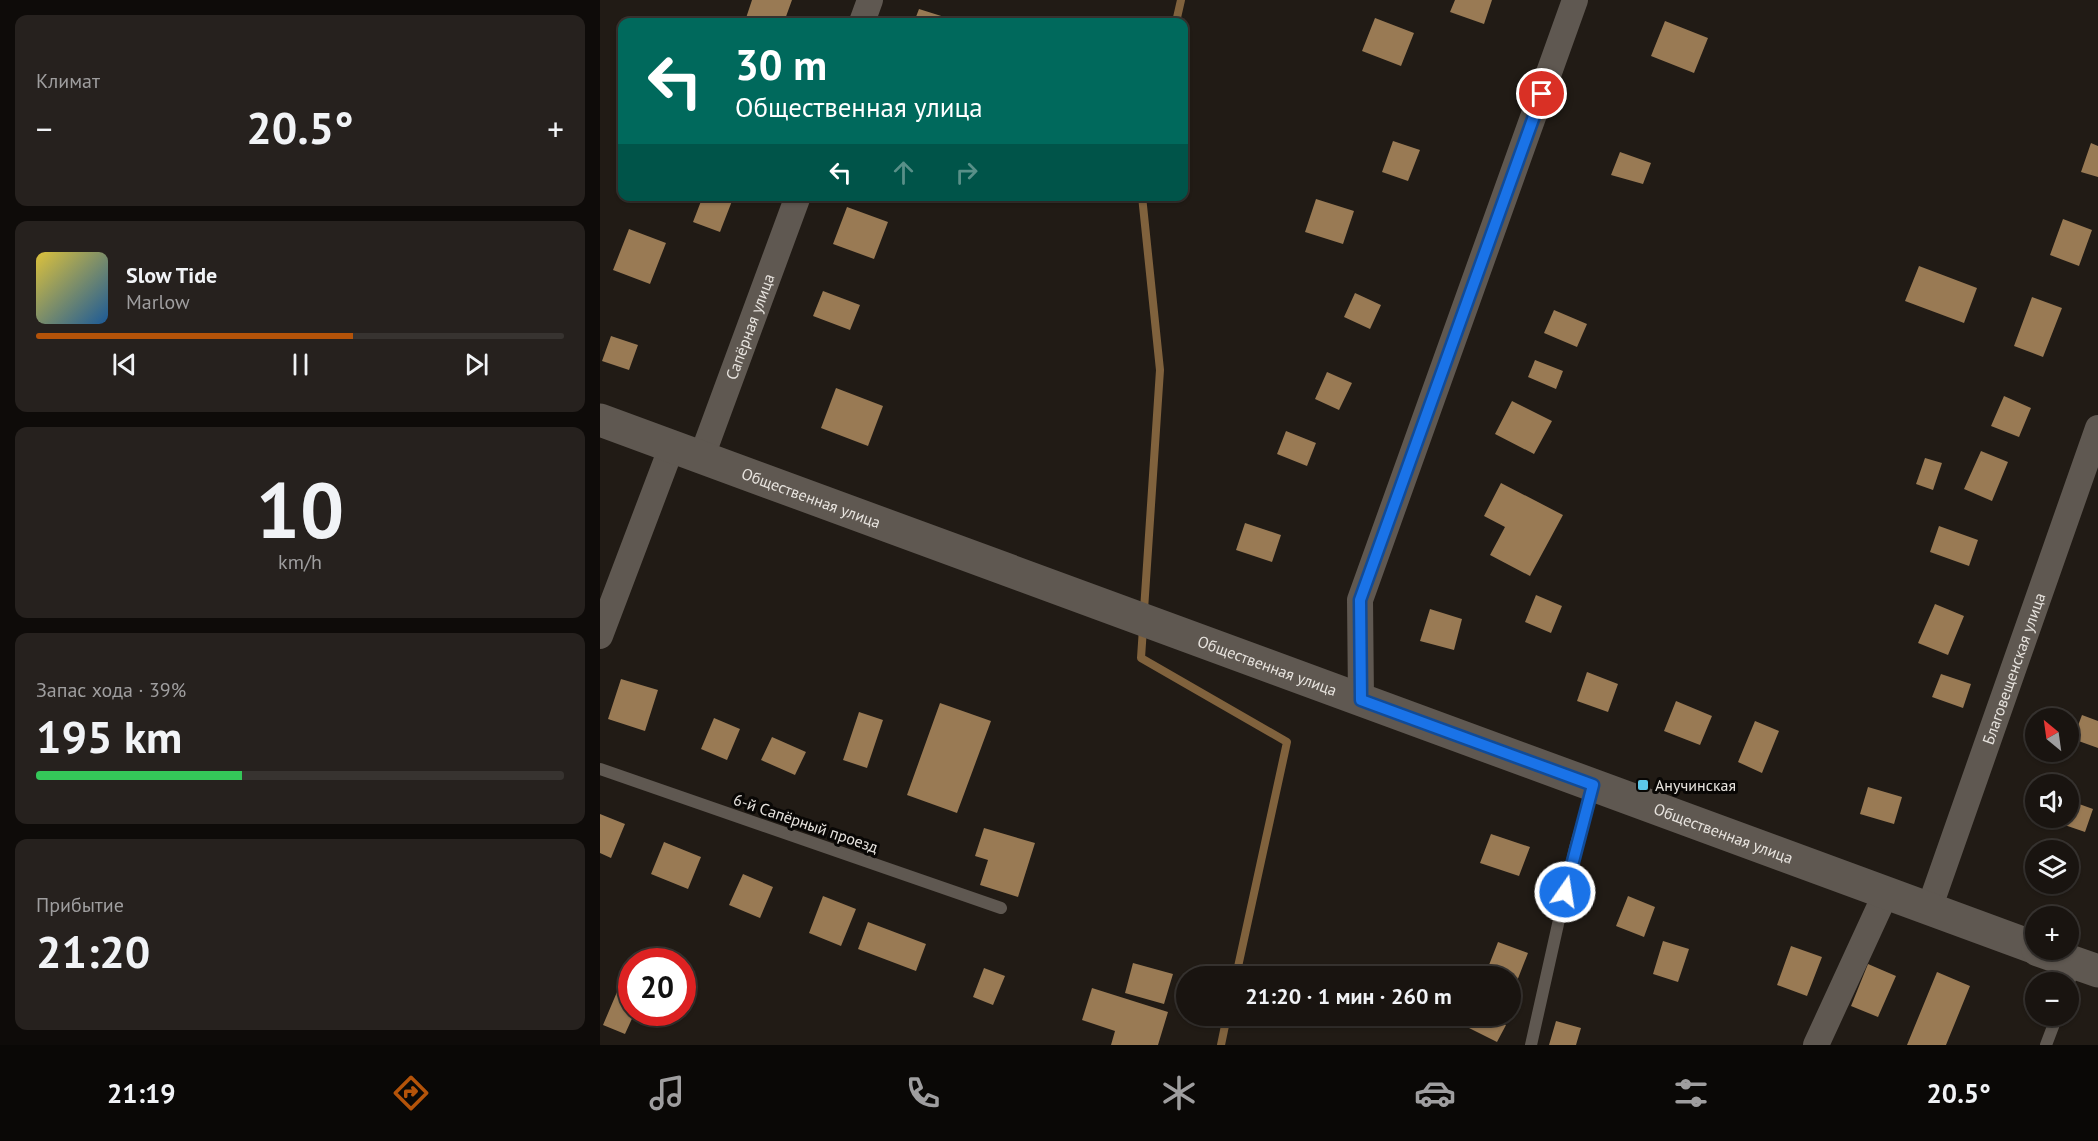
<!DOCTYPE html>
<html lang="ru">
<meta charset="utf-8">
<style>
body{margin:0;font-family:"PT Sans",sans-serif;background:#26211e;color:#f1f3f6;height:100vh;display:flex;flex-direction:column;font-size:22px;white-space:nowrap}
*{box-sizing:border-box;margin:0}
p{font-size:20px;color:#9f9e9f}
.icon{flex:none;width:33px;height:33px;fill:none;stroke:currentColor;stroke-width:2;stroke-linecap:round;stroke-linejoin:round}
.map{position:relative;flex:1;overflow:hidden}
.panel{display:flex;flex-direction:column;gap:15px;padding:15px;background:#0e0b09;width:600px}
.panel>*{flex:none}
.hud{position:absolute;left:18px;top:18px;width:570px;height:183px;border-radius:12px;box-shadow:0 2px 4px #0004,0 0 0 2px #373330;background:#00695c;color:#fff;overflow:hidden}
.needle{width:39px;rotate:331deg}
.fabs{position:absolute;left:1425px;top:708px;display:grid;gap:12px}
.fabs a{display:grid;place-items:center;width:54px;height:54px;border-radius:50%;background:#191410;box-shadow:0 2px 4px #0004,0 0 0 2px #373330;font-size:30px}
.speed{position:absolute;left:18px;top:948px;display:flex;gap:12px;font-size:30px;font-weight:700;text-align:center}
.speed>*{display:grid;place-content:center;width:78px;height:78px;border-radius:50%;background:#191410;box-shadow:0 2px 4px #0004,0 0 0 2px #373330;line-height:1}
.speed .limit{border:9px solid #d22;background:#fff;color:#111}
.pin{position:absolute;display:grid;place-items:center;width:51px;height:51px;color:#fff;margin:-26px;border:3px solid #fff;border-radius:50%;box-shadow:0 2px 6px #0007}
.me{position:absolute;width:66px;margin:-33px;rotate:13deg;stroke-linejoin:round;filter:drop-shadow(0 0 4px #0008)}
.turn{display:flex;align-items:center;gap:21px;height:126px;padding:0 18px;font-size:27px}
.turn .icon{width:78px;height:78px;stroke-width:2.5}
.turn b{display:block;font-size:42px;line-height:51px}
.lanes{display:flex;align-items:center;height:57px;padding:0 18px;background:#0003;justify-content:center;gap:30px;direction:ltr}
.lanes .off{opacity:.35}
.big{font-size:45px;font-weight:700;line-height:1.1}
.panel .widget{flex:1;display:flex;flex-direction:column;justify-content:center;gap:9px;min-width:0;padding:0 21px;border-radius:12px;background:#26211e}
.panel .dial{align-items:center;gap:0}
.dial b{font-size:78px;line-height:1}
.song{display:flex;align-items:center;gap:18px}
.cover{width:72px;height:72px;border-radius:9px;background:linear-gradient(135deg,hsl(50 70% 55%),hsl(210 70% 35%))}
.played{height:6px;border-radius:3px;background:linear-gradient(90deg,#b45309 60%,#373330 60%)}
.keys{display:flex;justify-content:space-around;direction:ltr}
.heat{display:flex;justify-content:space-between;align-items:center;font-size:33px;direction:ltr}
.charge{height:9px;border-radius:4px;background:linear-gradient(90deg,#34c759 39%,#373330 0)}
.trip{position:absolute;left:576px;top:966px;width:345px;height:60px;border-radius:30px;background:#191410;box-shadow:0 2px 4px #0004,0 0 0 2px #373330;font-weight:700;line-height:60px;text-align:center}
.dock{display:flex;height:96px;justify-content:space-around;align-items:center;background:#0a0806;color:#9f9e9f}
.dock .icon{width:42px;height:42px}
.dock .current{color:#b45309}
.dock b{font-size:27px;color:#f1f3f6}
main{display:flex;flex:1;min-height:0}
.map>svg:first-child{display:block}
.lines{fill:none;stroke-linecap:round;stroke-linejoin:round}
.stream{stroke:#80623d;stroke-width:8}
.building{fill:#997a54}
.lane{stroke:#5f5851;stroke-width:12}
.street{stroke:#5f5851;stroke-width:26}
.secondary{stroke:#5f5851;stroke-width:33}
.route-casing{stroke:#114b97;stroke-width:15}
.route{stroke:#1a73e8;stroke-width:10}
.poi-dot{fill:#5cc7e8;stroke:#090705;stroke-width:2}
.labels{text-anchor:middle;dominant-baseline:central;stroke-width:6;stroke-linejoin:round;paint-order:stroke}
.street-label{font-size:16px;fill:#e8e4df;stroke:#090705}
.poi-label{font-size:16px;fill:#e8e4df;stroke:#090705;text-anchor:start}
</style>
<main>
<section class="panel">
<div class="widget"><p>Климат</p>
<div class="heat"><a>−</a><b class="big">20.5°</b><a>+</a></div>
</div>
<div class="widget">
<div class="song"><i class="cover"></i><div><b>Slow Tide</b><p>Marlow</p></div></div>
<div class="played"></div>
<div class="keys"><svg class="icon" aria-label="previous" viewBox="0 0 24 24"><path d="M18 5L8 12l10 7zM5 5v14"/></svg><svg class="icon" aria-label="pause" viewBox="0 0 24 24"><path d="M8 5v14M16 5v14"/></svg><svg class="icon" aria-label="next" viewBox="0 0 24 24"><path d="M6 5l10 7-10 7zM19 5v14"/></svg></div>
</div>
<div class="widget dial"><b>10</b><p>km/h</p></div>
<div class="widget"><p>Запас хода · 39%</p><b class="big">195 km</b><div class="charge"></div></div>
<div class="widget"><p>Прибытие</p><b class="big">21:20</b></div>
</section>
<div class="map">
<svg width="1498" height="1045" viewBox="0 0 1498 1045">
<rect width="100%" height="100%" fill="#211b15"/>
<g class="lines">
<path class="stream" d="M576,22L581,0
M542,196L560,370L544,610
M543,628L541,658L687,742L636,976
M621,1045L627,1016"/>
</g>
<path class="building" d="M152,0H192L184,22H158L146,18Z
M855,0H892L884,24L850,12Z
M319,9L354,20L353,22H314Z
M775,18L814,33L801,66L762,51Z
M1065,21L1108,38L1094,73L1051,56Z
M793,141L820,150L808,181L782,172Z
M1491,143L1498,146V177L1481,172Z
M1020,152L1051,163L1043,184L1011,175Z
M103,196H121L132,201L120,232L93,222Z
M716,199L754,211L743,244L705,232Z
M247,207L288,222L274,259L233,244Z
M1463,219L1492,230L1479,266L1450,255Z
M29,229L66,243L50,284L13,270Z
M1319,266L1377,288L1364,323L1305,301Z
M223,291L260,305L250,330L213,316Z
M755,293L781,305L770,329L744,317Z
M1432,297L1462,308L1443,357L1414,346Z
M954,310L987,324L977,347L944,333Z
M11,336L38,345L29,370L2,361Z
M935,360L963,371L956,389L928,377Z
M727,372L752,383L739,410L715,399Z
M236,388L283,406L268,446L221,428Z
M1404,396L1431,408L1419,437L1391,426Z
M912,401L952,421L934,454L895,434Z
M686,431L716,443L707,466L677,454Z
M1381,451L1408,462L1392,501L1364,489Z
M1325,458L1342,463L1333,490L1316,484Z
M901,483L963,515L930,576L890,555L905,527L884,516Z
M645,523L681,535L672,562L636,550Z
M1339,526L1378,540L1369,566L1330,552Z
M936,595L962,606L951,633L925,622Z
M1335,604L1364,616L1348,655L1318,643Z
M830,609L862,619L854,650L820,641Z
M987,672L1018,684L1008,712L977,701Z
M1341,674L1371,684L1363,708L1332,697Z
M21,679L58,690L45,731L8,719Z
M1076,701L1112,716L1100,745L1064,731Z
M340,703L391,721L357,813L307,795Z
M259,712L283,720L267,768L243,760Z
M1482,715L1498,721V748L1473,739Z
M114,718L140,729L127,760L101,749Z
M1155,721L1179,731L1162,773L1138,762Z
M172,737L206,752L195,775L161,760Z
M1268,787L1302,797L1294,824L1260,814Z
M1468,800L1493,809L1485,832L1450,820L1451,818H1468Z
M0,814L25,824L11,858L0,853Z
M384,828L435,843L418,897L380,885L388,860L375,856Z
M891,834L930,847L919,876L880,863Z
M64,842L101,857L88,889L51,874Z
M143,874L173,887L160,918L129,905Z
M223,896L256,909L241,946L209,933Z
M1028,896L1055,907L1044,937L1016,926Z
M268,922L326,944L316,971L258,949Z
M1063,941L1089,949L1078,982L1053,974Z
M898,942L928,953L917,981L910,978V976L887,970Z
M1191,946L1222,957L1207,996L1177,985Z
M533,963L573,974L564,1004L525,993Z
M1268,964L1296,976L1278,1017L1251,1006Z
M384,968L405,976L393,1005L373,997Z
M1337,972L1370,986L1346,1045H1307Z
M492,988L568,1012L558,1045H511L515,1031L482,1020Z
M17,992L32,998V1012H35L25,1034L3,1025Z
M845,1016H887L906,1025L897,1042Z
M956,1021L981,1028L976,1045H949Z"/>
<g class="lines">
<path class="lane" d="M0,769L401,908
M1468,984L1476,964
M931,1045L975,848L993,786
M1446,1045L1457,1016"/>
<g class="street">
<path d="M262,22L270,0"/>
<path id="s1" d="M102,456L198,196"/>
<path d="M0,636L72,446"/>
<path d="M761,700L760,600L975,0"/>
<path id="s2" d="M1329,909L1498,428"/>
<path d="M1216,1045L1286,893"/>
</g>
<g class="secondary">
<path id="s3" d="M0,420L1436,948"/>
<path d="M1438,950L1498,971"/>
</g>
</g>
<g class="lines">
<g class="route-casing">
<path id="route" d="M942,94L760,600L761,700L993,785L965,892"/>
</g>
<use href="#route" class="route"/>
</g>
<rect class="poi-dot" x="1037" y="779" width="12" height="12" rx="3"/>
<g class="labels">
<g class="street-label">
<text stroke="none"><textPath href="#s1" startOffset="138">Сапёрная улица</textPath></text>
<text stroke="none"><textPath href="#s3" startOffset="225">Общественная улица</textPath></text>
<text stroke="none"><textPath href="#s3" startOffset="711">Общественная улица</textPath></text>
<text stroke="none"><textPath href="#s2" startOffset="255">Благовещенская улица</textPath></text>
<text transform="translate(206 823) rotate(19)">6-й Сапёрный проезд</text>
<text stroke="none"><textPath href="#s3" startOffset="1197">Общественная улица</textPath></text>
</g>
<g class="poi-label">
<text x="1055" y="785">Анучинская</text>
</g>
</g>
</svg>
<div class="fabs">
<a><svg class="needle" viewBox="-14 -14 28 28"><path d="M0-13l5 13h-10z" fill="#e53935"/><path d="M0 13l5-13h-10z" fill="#9f9e9f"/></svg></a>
<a><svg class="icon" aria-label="sound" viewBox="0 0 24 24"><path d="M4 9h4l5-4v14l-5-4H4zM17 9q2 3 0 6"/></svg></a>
<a><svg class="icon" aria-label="layers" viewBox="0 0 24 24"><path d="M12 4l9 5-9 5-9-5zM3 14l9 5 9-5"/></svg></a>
<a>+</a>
<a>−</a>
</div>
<div class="speed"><div class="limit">20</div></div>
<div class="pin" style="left:942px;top:94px;background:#d93025"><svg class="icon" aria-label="arrive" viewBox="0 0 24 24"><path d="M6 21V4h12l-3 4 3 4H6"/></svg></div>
<svg class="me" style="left:965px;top:892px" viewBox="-20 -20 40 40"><circle r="17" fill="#1a73e8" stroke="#fff" stroke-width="3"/><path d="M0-11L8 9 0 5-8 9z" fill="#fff"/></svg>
<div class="trip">21:20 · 1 мин · 260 m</div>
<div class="hud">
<div class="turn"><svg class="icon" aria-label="left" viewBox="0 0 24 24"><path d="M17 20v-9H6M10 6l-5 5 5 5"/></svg><div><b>30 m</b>Общественная улица</div></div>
<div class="lanes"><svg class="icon" aria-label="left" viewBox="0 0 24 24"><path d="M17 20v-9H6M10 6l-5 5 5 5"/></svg><svg class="icon off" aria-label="ahead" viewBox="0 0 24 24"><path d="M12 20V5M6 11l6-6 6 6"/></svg><svg class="icon off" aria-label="right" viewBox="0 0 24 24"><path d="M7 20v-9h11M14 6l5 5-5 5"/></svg></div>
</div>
</div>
</main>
<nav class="dock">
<b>21:19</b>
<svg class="icon current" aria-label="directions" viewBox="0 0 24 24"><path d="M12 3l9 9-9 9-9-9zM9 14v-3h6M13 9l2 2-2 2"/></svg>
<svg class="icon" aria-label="music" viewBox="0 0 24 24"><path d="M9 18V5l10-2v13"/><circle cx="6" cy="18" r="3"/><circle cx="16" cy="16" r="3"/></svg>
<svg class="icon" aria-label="phone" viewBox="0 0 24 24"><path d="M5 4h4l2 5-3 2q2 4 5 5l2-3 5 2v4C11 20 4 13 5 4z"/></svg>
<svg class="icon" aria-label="climate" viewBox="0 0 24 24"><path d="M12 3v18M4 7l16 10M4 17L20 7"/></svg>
<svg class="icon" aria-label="car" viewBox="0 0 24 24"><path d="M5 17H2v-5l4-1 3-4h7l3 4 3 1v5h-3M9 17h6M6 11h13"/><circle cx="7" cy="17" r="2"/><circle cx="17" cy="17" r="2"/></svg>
<svg class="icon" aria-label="filters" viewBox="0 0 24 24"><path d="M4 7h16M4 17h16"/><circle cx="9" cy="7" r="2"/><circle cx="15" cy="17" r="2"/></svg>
<b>20.5°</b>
</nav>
